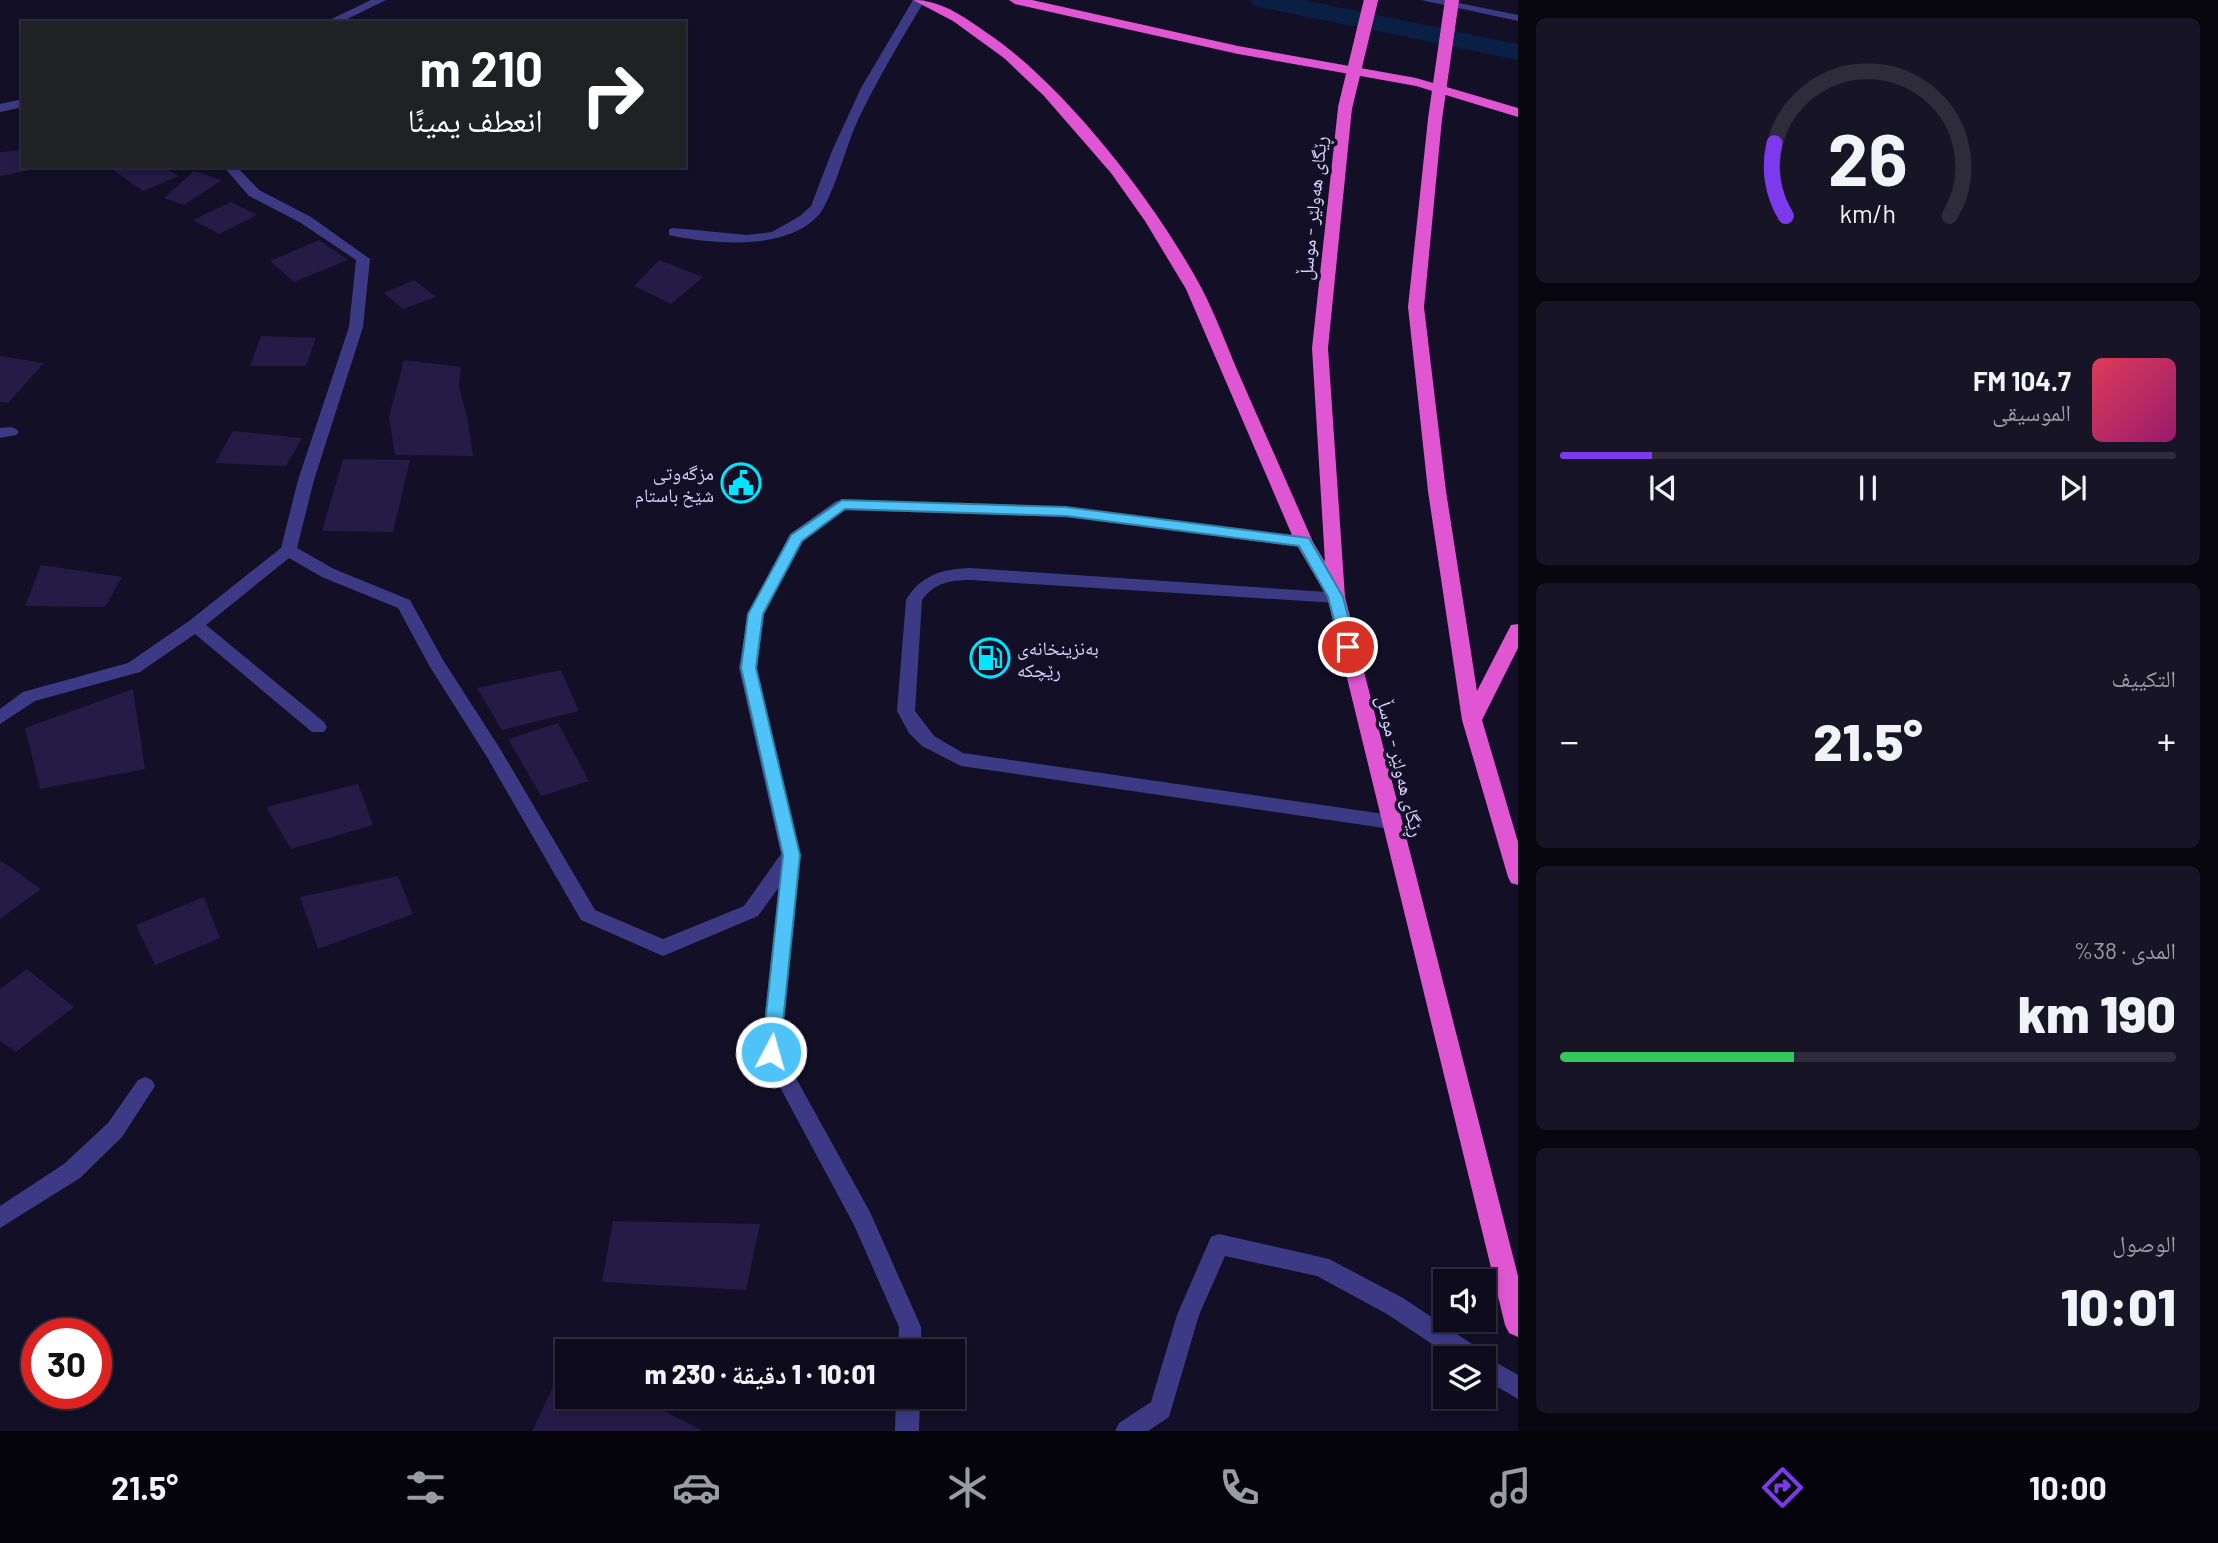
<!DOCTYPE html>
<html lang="ar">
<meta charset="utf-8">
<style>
body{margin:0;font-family:Barlow,"Noto Naskh Arabic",sans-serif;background:#171425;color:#f1f3f6;direction:rtl;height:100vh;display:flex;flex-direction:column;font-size:26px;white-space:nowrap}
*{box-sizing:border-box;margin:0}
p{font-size:23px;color:#9b9ba3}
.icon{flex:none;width:38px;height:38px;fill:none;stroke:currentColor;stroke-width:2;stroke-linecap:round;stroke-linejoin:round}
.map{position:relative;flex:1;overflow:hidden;direction:ltr}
.drawer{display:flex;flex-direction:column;gap:18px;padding:18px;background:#08060f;width:700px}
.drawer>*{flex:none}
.top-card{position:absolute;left:21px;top:21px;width:665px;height:147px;border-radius:0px;box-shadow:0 4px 10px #0003,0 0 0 2px #2e2b3b;direction:rtl;background:#202124;color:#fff;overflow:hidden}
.fabs{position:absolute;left:1433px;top:1269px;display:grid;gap:14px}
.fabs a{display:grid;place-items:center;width:63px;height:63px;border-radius:0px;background:#0e0b1c;box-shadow:0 4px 10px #0003,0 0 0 2px #2e2b3b;font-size:35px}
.speed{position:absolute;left:21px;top:1318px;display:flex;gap:14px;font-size:35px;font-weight:700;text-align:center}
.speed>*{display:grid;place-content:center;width:91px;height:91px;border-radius:50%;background:#0e0b1c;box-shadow:0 4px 10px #0003,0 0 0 2px #2e2b3b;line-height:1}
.speed .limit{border:10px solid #d22;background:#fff;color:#111}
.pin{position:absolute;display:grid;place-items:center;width:60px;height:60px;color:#fff;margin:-30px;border:4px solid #fff;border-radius:50%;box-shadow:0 2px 7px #0007}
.me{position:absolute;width:77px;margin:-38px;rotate:6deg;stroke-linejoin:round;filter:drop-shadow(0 0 5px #0008)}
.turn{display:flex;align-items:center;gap:24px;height:147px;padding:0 28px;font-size:32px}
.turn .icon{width:91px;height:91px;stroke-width:2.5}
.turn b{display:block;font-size:49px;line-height:60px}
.big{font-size:52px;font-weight:800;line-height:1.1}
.drawer .card{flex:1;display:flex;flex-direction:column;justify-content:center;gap:10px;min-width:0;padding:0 24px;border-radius:10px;background:#171425}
.drawer .dial{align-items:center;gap:0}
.dial svg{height:182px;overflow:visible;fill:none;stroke:#2e2b3b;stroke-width:7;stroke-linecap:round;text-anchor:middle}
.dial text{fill:#f1f3f6;stroke:none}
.song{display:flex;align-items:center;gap:21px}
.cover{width:84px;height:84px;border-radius:10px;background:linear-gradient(135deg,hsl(350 70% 55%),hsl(320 70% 35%))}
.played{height:7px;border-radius:4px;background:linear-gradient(90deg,#7c3aed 15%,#2e2b3b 15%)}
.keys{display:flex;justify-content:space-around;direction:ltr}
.heat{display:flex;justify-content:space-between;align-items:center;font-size:38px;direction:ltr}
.charge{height:10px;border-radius:5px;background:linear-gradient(90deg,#34c759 38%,#2e2b3b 0)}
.trip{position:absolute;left:555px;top:1339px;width:410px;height:70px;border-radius:0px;background:#0e0b1c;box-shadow:0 4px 10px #0003,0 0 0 2px #2e2b3b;font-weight:800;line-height:70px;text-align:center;direction:rtl}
.tab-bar{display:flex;height:112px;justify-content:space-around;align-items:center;background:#06040b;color:#9b9ba3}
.tab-bar .icon{width:49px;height:49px}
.tab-bar .selected{color:#7c3aed}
.tab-bar b{font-size:32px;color:#f1f3f6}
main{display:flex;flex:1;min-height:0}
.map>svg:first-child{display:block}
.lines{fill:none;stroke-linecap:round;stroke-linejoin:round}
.canal{fill:#0a1f44;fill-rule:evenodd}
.building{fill:#241b47}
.service{fill:#3d3a85;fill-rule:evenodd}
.minor{fill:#3d3a85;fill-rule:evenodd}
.tertiary{fill:#3d3a85;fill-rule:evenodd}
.trunk{fill:#e055d1;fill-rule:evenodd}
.trunk-bridge{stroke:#e055d1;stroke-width:14}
.route{fill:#4fc3f7;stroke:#337fa1;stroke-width:2}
.labels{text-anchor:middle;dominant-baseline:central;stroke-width:7;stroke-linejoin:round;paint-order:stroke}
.street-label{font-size:19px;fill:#d9d4ff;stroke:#130f26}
.poi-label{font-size:19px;fill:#d9d4ff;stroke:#130f26;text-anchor:end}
</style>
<main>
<section class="drawer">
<div class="card dial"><svg viewBox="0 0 100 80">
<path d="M14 69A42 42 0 1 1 86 69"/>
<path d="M14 69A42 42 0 0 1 9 37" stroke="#7c3aed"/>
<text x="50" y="56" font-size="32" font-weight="700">26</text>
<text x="50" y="72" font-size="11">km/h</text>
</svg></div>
<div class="card">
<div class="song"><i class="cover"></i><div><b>104.7 FM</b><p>الموسيقى</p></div></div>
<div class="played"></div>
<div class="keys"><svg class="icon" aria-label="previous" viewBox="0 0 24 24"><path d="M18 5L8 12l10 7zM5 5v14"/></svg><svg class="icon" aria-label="pause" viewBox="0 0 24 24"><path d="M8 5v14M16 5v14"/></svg><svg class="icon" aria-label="next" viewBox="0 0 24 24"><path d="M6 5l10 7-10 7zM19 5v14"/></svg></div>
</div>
<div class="card"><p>التكييف</p>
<div class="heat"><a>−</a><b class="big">21.5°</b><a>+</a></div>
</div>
<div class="card"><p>المدى · 38%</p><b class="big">190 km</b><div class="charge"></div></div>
<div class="card"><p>الوصول</p><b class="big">10:01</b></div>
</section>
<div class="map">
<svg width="1518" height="1431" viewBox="0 0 1518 1431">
<rect width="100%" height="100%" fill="#130f26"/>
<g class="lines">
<path class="canal" d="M1250,0H1304L1518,44V60L1264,8L1254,6Z"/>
</g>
<path class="building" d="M22,150L23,166H34L35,169L0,176V152Z
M113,166H159L179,176L143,191L110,168Z
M194,171L222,180L184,205L164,198Z
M231,202L257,215L219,234L193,220Z
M319,240L348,260L294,282L270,261Z
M659,260L703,277L671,304L634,286Z
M414,280L436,297L403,309L384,293Z
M261,336L316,338L306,366H250Z
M0,356L44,363L8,403L0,402Z
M404,360L461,367L459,388L467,416L473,456L395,455L389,417Z
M233,431L302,438L286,466L215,463Z
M343,459L410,460L393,532L322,531Z
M41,565L122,577L105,607L25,606Z
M561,670L579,711L502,730L477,688Z
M133,689L145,769L40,789L25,728Z
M558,723L589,781L541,796L508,739Z
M358,784L373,825L291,849L266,807Z
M0,860L41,889L0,919Z
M398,876L413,914L318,949L300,897Z
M204,897L220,938L155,965L136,925Z
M27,969L74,1007L16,1052L0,1041V989Z
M613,1221L760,1224L746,1290L602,1282Z
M565,1361L567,1396H635L703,1431H532Z"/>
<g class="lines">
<path class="service" d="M970,568L1342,593L1344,597L1336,603L970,580C950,580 934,583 922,600L915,711L934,736L963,753L1391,815L1398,817L1400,822L1398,827L1391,829L961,766L922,746L909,733L897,711L906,600C921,575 942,569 970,568Z"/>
<path class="minor" d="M371,0H386L339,23H323Z
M913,0H925C901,40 877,80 857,122C845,149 838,181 824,207C799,252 712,245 669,235V229L674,228L747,235L772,232L800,216L811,206L832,151L861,88Z
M23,99V107L0,112V104Z
M223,166H236L259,190L311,217L370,259L363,327L314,480L297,548L334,569L410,600L443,660L499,747L595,910L663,939L744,906L781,854L739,668L748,614L790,534L836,501L1066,507L1304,537L1312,542L1304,547L1066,517L845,510L802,541L764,614L757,668L800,855L781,1051L870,1212L921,1327L922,1351H898L899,1327L854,1225L761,1052L779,887L758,916L663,956L581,920L487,757L430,667L398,608L322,577L289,558L206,625L324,722L327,727L324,732H312L195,634L140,672L35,701L0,724V709L23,692L128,663L189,621L281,548L298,480L349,327L356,260L301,223L249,196Z
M11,427L16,429L19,432L16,435L0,438V428Z
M145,1077L152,1080L155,1086L122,1137L80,1178L0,1228V1206L64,1164L108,1123L138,1080Z
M1219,1234L1329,1259L1403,1298L1481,1350L1483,1355L1518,1375V1399L1484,1379V1358H1453L1387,1314L1317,1276L1225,1256L1199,1315L1169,1417L1148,1431H1115L1119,1423L1151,1402L1177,1315L1211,1237Z
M896,1396H920L919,1431H895Z"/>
<path class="tertiary" d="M1421,0H1444L1518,15V21Z"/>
<path class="trunk" d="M913,0C944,0 968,20 993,37C1070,92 1157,205 1202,289C1216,316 1226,344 1238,372C1263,429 1288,485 1313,542L1325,562L1312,348L1338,108L1345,104L1352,108L1328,348L1345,597L1518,1276V1337L1509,1333L1505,1325L1327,596L1295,542L1186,289L1145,221L1111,173L1044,96L1004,58L953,21Z
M1009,0H1032L1238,46L1416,78L1518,108V117L1416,86L1238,54L1015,4Z
M1435,115L1442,119L1424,307L1446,491L1477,691L1511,625L1518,624V648L1482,720L1518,842V885L1511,883L1508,877L1462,720L1428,491L1408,307L1428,119Z"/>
<path class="trunk-bridge" d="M1345,108L1371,0
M1435,119L1452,0"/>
</g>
<path class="route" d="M842,500L1066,507L1309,538L1343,597L1356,647L1348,653L1341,647L1328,597L1299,546L1066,516L845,509L802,541L763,614L756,668L800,855L780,1052L777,1057L771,1060L764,1057L762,1052L783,855L741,668L748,614L791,535Z"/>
<defs>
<g id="civic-ring" transform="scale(2.0125)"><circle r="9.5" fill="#130f26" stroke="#00e5ff" stroke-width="1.5"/><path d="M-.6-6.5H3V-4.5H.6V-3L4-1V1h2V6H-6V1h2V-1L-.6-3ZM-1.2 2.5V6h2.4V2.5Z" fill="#00e5ff"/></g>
<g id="fuel-ring" transform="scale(2.0125)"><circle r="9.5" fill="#130f26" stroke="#00e5ff" stroke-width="1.5"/><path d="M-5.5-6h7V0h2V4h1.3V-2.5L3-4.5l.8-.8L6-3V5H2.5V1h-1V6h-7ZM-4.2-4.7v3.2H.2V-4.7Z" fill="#00e5ff"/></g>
</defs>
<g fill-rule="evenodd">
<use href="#civic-ring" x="741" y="483"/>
<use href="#fuel-ring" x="990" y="658"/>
</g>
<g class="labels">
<g class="street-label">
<text transform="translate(1312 208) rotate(-84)">ڕێگای هەولێر - موسڵ</text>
<text transform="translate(1401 766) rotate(76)">ڕێگای هەولێر - موسڵ</text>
</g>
<g class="poi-label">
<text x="714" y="472">مزگەوتی<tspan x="714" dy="22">شێخ باستام</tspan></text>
<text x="1017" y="647" text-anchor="start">بەنزینخانەی<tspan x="1017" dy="22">رێچکە</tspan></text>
</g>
</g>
</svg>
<div class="fabs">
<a><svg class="icon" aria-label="sound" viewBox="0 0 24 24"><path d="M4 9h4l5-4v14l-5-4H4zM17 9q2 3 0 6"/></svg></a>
<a><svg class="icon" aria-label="layers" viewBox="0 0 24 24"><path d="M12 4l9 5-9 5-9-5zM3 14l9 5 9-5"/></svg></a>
</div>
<div class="speed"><div class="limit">30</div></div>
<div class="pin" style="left:1348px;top:647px;background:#d93025"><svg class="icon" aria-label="arrive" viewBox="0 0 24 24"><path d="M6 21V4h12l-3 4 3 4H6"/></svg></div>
<svg class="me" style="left:771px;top:1052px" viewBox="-20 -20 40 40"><circle r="17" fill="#4fc3f7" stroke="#fff" stroke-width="3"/><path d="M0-11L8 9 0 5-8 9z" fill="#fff"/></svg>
<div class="trip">10:01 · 1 دقيقة · 230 m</div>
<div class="top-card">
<div class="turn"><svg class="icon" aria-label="right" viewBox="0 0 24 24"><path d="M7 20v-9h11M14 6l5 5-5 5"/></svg><div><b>210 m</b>انعطف يمينًا</div></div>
</div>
</div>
</main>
<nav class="tab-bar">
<b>10:00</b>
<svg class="icon selected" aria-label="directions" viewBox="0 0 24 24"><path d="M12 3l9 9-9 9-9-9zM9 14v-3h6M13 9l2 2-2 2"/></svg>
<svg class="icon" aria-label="music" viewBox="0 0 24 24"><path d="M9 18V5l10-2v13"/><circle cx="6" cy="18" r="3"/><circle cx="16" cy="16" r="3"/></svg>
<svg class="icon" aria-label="phone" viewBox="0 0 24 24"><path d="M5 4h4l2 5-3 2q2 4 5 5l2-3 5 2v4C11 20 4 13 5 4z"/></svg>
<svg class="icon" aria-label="climate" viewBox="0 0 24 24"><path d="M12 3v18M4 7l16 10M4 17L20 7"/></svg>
<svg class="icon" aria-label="car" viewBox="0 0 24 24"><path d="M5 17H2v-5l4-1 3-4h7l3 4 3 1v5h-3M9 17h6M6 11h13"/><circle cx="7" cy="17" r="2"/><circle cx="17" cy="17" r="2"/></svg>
<svg class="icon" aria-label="filters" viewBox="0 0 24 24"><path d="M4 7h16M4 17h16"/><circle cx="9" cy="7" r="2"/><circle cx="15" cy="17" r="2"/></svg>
<b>21.5°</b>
</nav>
